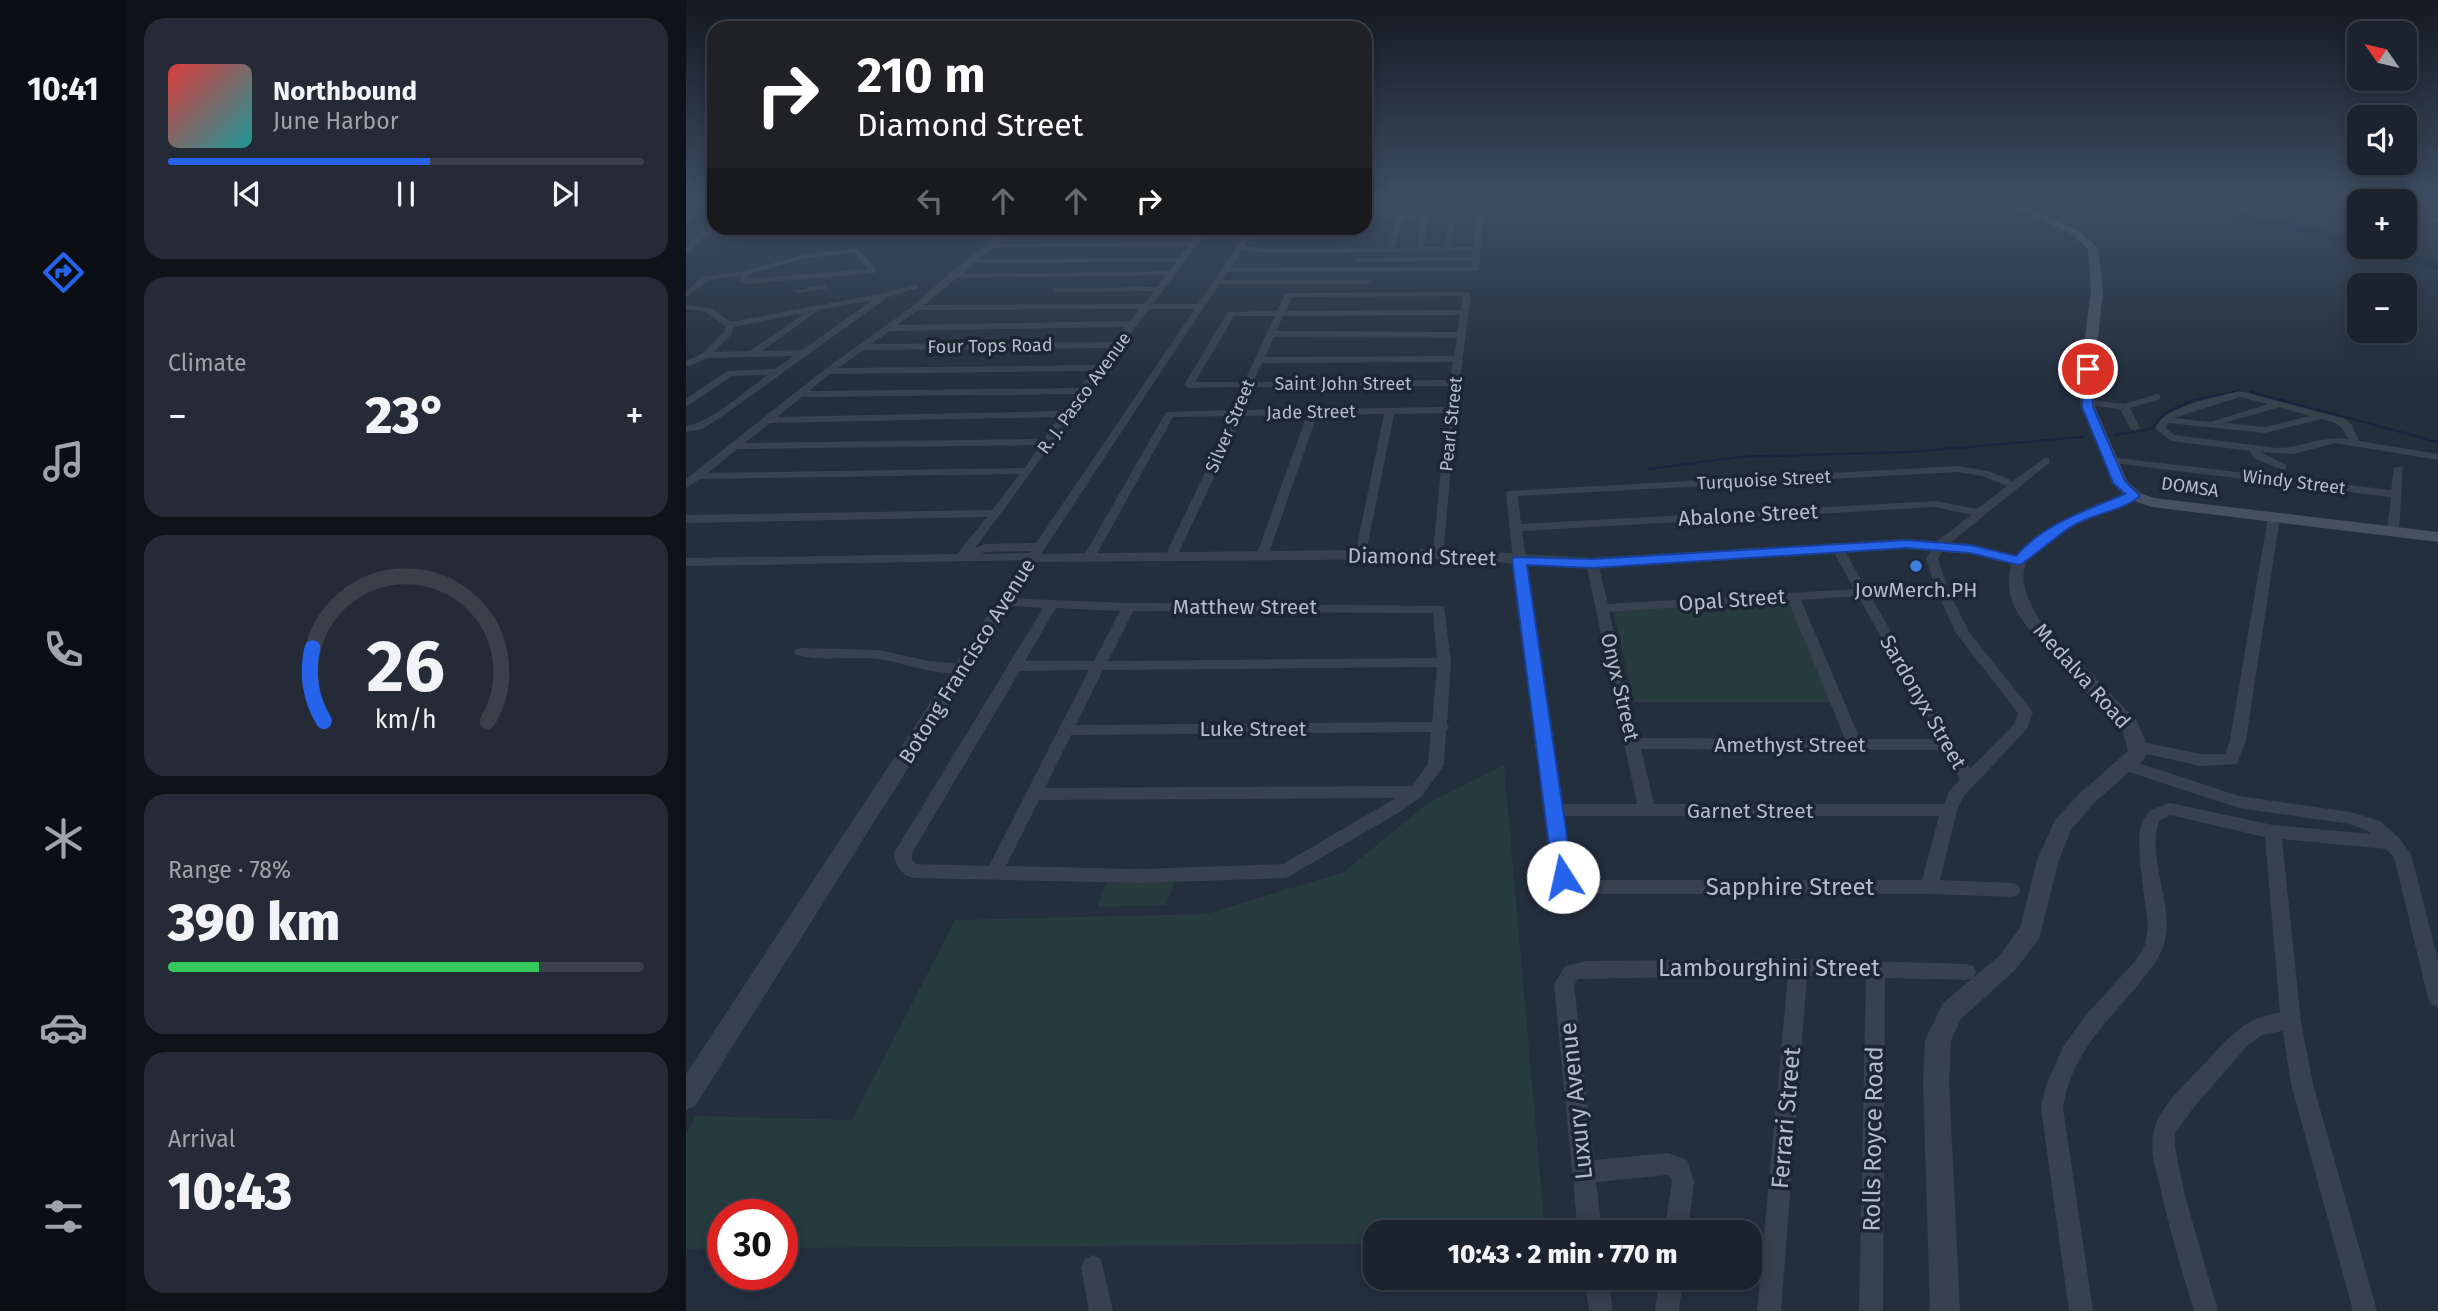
<!DOCTYPE html>
<meta charset="utf-8">
<style>
body{margin:0;font-family:"Fira Sans",sans-serif;background:#242b36;color:#f1f3f6;height:100vh;display:flex;flex-direction:column;font-size:26px;white-space:nowrap}
*{box-sizing:border-box;margin:0}
p{font-size:23px;color:#a0a4aa}
.icon{flex:none;width:38px;height:38px;fill:none;stroke:currentColor;stroke-width:2;stroke-linecap:round;stroke-linejoin:round}
.map{position:relative;flex:1;overflow:hidden}
.drawer{display:flex;flex-direction:column;gap:18px;padding:18px;background:#0f1319;width:560px}
.drawer>*{flex:none}
.hud{position:absolute;left:21px;top:21px;width:665px;height:214px;border-radius:21px;box-shadow:0 4px 18px #0003,0 0 0 2px #39404a;background:#202124;color:#fff;overflow:hidden}
.needle{width:46px;rotate:304deg}
.fabs{position:absolute;left:1661px;top:21px;display:grid;gap:14px}
.fabs a{display:grid;place-items:center;width:70px;height:70px;border-radius:14px;background:#1b232e;box-shadow:0 4px 18px #0003,0 0 0 2px #39404a;font-size:35px}
.speed{position:absolute;left:21px;top:1199px;display:flex;gap:14px;font-size:35px;font-weight:700;text-align:center}
.speed>*{display:grid;place-content:center;width:91px;height:91px;border-radius:50%;background:#1b232e;box-shadow:0 4px 18px #0003,0 0 0 2px #39404a;line-height:1}
.speed .limit{border:10px solid #d22;background:#fff;color:#111}
.pin{position:absolute;display:grid;place-items:center;width:60px;height:60px;color:#fff;margin:-30px;border:4px solid #fff;border-radius:50%;box-shadow:0 2px 7px #0007}
.me{position:absolute;width:77px;margin:-38px;rotate:350deg;stroke-linejoin:round;filter:drop-shadow(0 0 5px #0008)}
.turn{display:flex;align-items:center;gap:24px;height:147px;padding:0 35px;font-size:32px}
.turn .icon{width:91px;height:91px;stroke-width:2.5}
.turn b{display:block;font-size:49px;line-height:60px}
.lanes{display:flex;align-items:center;height:66px;padding:0 35px;background:#0003;justify-content:center;gap:35px;direction:ltr}
.lanes .off{opacity:.35}
.big{font-size:52px;font-weight:800;line-height:1.1}
.drawer .card{flex:1;display:flex;flex-direction:column;justify-content:center;gap:10px;min-width:0;padding:0 24px;border-radius:21px;background:#242b36}
.drawer .dial{align-items:center;gap:0}
.dial svg{height:182px;overflow:visible;fill:none;stroke:#39404a;stroke-width:7;stroke-linecap:round;text-anchor:middle}
.dial text{fill:#f1f3f6;stroke:none}
.song{display:flex;align-items:center;gap:21px}
.cover{width:84px;height:84px;border-radius:10px;background:linear-gradient(135deg,hsl(0 70% 55%),hsl(180 70% 35%))}
.played{height:7px;border-radius:4px;background:linear-gradient(90deg,#2563eb 55%,#39404a 55%)}
.keys{display:flex;justify-content:space-around;direction:ltr}
.heat{display:flex;justify-content:space-between;align-items:center;font-size:38px;direction:ltr}
.charge{height:10px;border-radius:5px;background:linear-gradient(90deg,#34c759 78%,#39404a 0)}
.trip{position:absolute;left:677px;top:1220px;width:399px;height:70px;border-radius:21px;background:#1b232e;box-shadow:0 4px 18px #0003,0 0 0 2px #39404a;font-weight:800;line-height:70px;text-align:center}
main{display:flex;flex:1;min-height:0}
.dock{display:flex;flex-direction:column;width:126px;justify-content:space-around;align-items:center;background:#0b0e12;color:#a0a4aa}
.dock .icon{width:49px;height:49px}
.dock .current{color:#2563eb}
.dock b{font-size:32px;color:#f1f3f6}
.map>svg:first-child{display:block}
.green{fill:#263c3f}
.lines{fill:none;stroke-linecap:round;stroke-linejoin:round}
.stream{stroke:#17263c;stroke-width:2.5}
.river{fill:#17263c;fill-rule:evenodd}
.minor{fill:#38414e;fill-rule:evenodd}
.tertiary{fill:#38414e;fill-rule:evenodd}
.secondary{fill:#465061;fill-rule:evenodd}
.route{fill:#2563eb;stroke:#184099;stroke-width:2}
.shop-dot{fill:#3f7fe0;stroke:#1d2633;stroke-width:2.5}
.labels{text-anchor:middle;dominant-baseline:central;stroke-width:7;stroke-linejoin:round;paint-order:stroke}
.far-street-label{font-size:18px;fill:#b4bcc9;stroke:#1d2633}
.street-label{font-size:21px;fill:#b4bcc9;stroke:#1d2633}
.poi-label{font-size:21px;fill:#b4bcc9;stroke:#1d2633}
.near-street-label{font-size:24px;fill:#b4bcc9;stroke:#1d2633}
</style>
<main>
<nav class="dock">
<b>10:41</b>
<svg class="icon current" aria-label="directions" viewBox="0 0 24 24"><path d="M12 3l9 9-9 9-9-9zM9 14v-3h6M13 9l2 2-2 2"/></svg>
<svg class="icon" aria-label="music" viewBox="0 0 24 24"><path d="M9 18V5l10-2v13"/><circle cx="6" cy="18" r="3"/><circle cx="16" cy="16" r="3"/></svg>
<svg class="icon" aria-label="phone" viewBox="0 0 24 24"><path d="M5 4h4l2 5-3 2q2 4 5 5l2-3 5 2v4C11 20 4 13 5 4z"/></svg>
<svg class="icon" aria-label="climate" viewBox="0 0 24 24"><path d="M12 3v18M4 7l16 10M4 17L20 7"/></svg>
<svg class="icon" aria-label="car" viewBox="0 0 24 24"><path d="M5 17H2v-5l4-1 3-4h7l3 4 3 1v5h-3M9 17h6M6 11h13"/><circle cx="7" cy="17" r="2"/><circle cx="17" cy="17" r="2"/></svg>
<svg class="icon" aria-label="filters" viewBox="0 0 24 24"><path d="M4 7h16M4 17h16"/><circle cx="9" cy="7" r="2"/><circle cx="15" cy="17" r="2"/></svg>
</nav>
<section class="drawer">
<div class="card">
<div class="song"><i class="cover"></i><div><b>Northbound</b><p>June Harbor</p></div></div>
<div class="played"></div>
<div class="keys"><svg class="icon" aria-label="previous" viewBox="0 0 24 24"><path d="M18 5L8 12l10 7zM5 5v14"/></svg><svg class="icon" aria-label="pause" viewBox="0 0 24 24"><path d="M8 5v14M16 5v14"/></svg><svg class="icon" aria-label="next" viewBox="0 0 24 24"><path d="M6 5l10 7-10 7zM19 5v14"/></svg></div>
</div>
<div class="card"><p>Climate</p>
<div class="heat"><a>−</a><b class="big">23°</b><a>+</a></div>
</div>
<div class="card dial"><svg viewBox="0 0 100 80">
<path d="M14 69A42 42 0 1 1 86 69"/>
<path d="M14 69A42 42 0 0 1 9 37" stroke="#2563eb"/>
<text x="50" y="56" font-size="32" font-weight="700">26</text>
<text x="50" y="72" font-size="11">km/h</text>
</svg></div>
<div class="card"><p>Range · 78%</p><b class="big">390 km</b><div class="charge"></div></div>
<div class="card"><p>Arrival</p><b class="big">10:43</b></div>
</section>
<div class="map">
<svg width="1752" height="1311" viewBox="0 0 1752 1311">
<rect width="100%" height="100%" fill="#242f3e"/>
<path class="green" d="M1102,599L1146,702H948L927,610Z
M818,765L859,1232H690L689,1244L96,1248V1214H37V1248L0,1249V1133L10,1116L166,1120L269,920L520,914L658,872L742,803Z
M489,881L480,905L411,907L420,883Z"/>
<g class="lines">
<path class="stream" d="M1331,204L1359,203L1356,199
M1565,392L1752,442
M1429,435L1464,429L1481,412L1508,400L1554,391
M963,469L1053,457L1224,452L1396,437"/>
<path class="river" d="M1530,199H1544L1566,215L1673,239V247L1558,221Z
M1678,247H1697L1752,262V270L1679,250Z"/>
<path class="minor" d="M0,200H23L27,204L0,221V216L19,204H0Z
M679,202H807L810,204L807,206H679Z
M794,212L797,214L793,269L789,271L541,272L536,280H681L685,282L681,284H533L351,560L0,566V558L271,554L301,517L0,523V515L306,510L334,474L14,479L0,488V479L139,369L227,306L263,274L318,231L523,228L467,304H512L564,228H570L558,246L582,249L701,248L711,217H679V213ZM742,216H764L758,247H738ZM771,216H790L787,247H765ZM718,217H735L731,247L708,248ZM512,233L506,242L312,244L323,235ZM502,246L493,258L294,259L307,248ZM556,250L582,253L787,251L786,257L672,258L668,260L672,262L786,261L785,267L544,268ZM490,262L484,271L277,274L289,263ZM480,275L471,287L370,288L366,290L370,292L468,291L458,304L238,305L271,278ZM454,309L444,321L211,325L232,310ZM463,309H509L350,543L299,544L289,548C349,469 405,386 463,309ZM440,327L428,342L185,344L204,331ZM424,348L411,365L152,368L178,350ZM406,371L393,388L123,391L144,374ZM389,394L378,411L91,417L116,397ZM373,417L358,439L59,443L84,423ZM354,445L339,468L22,473L51,449ZM345,551L343,553L295,554L301,552Z
M1745,217L1752,219V224L1743,220Z
M28,225L30,228L21,235L0,254V248L15,231Z
M171,248L190,269V273L62,284L54,282L55,276L23,280L0,297V291L18,276L59,271L115,255ZM169,252L181,269L61,279L63,274L116,259Z
M229,284L233,286L232,288L202,297L34,418L16,429L0,432V426C26,422 59,391 81,375L46,376L3,405L0,406V399L41,371L89,369L108,356L22,358L0,367V361L17,353L39,331V326L20,312L0,309V305L25,308L45,322L198,293ZM187,300L116,350L76,351L133,310ZM119,313L64,351L28,352L46,334L47,327Z
M138,285H141V289L110,293L106,291Z
M781,292L785,294L770,410L757,557L753,558L747,554L760,413L708,414L679,558L675,559L669,555L698,414L631,415L582,556L576,560L570,556L621,415L557,416L491,556L485,560L479,556L546,416L487,417L409,557L403,561L399,560L397,557L480,412L549,410L555,387L503,388L498,385L542,312L591,311L599,295L603,293ZM777,296L775,310L600,311L606,297ZM774,315L771,332L590,331L597,316ZM548,316H589L558,382H509ZM588,337L771,338L768,356L579,357ZM767,362L764,380L567,382L576,363ZM764,386L760,407L559,410L565,387Z
M1554,391L1660,419L1666,425L1673,441L1752,454V460L1649,443L1608,454L1575,452L1600,465V469L1596,470L1568,458L1564,451L1485,441L1470,429C1472,407 1535,396 1554,391ZM1554,397L1582,404L1525,422L1488,418ZM1594,407L1624,416L1579,427L1538,423ZM1636,419C1651,423 1656,425 1662,439C1638,435 1615,448 1591,448L1488,435L1480,428L1482,423L1579,433Z
M1471,394L1474,395V399L1444,408L1454,428L1449,431L1444,428L1434,409L1401,405L1396,402L1401,399L1438,404Z
M1423,457L1705,490L1708,469L1709,467H1717L1713,531L1707,535L1701,531L1705,497L1419,462V458Z
M1359,458L1363,459V463L1258,548L1252,559L1263,592L1283,632L1347,712L1341,729L1277,797L1271,810L1254,880L1326,883L1332,885L1335,890L1332,895L1326,897L1243,894H892L875,890C860,861 859,808 855,775C843,681 829,587 820,493L822,491L1272,466L1302,471L1327,481ZM1272,472L1296,476L1321,486L1291,509L1250,501L835,524L832,496ZM1250,507L1285,515L1249,543L1240,559L1251,592L1270,633L1332,713L1329,723L1284,769L1156,546L1152,545L1146,549L1168,589L922,604L912,563L906,559L900,563L951,804H875L836,531ZM1172,596L1252,739H1174L1115,600ZM1102,600L1159,739L952,738L923,612ZM955,749L1258,750L1274,780L1264,790L1258,804H968ZM877,816H1253L1236,880H892L886,877Z
M1588,513L1594,517L1560,740L1551,764L1514,766L1447,751L1444,747L1447,743L1452,741L1514,754H1539L1544,740L1582,517Z
M319,598L442,603L758,606L765,662L761,724L763,727L760,731L758,765L736,796L714,812L600,878L454,883L227,878C214,874 210,866 208,853L357,608L314,605L312,602ZM370,608L434,611L408,661H339ZM447,611L747,613L751,658L422,661ZM751,667L746,722L390,725L417,670ZM403,670L303,866L231,864L226,860V853L334,671ZM745,732L742,764L726,786L359,788L385,735ZM710,798L597,864L454,869L320,866L353,800Z
M115,648L193,650L243,661L277,664L284,669C272,681 221,665 204,661C173,654 140,663 110,655L108,652L110,649Z
M1440,759L1553,796L1665,812L1694,821L1713,838L1725,854L1752,960V1007L1745,1004L1742,998L1708,857L1700,849L1596,839L1615,1022L1627,1084L1691,1311H1667L1605,1084L1597,1031L1576,1035L1562,1045L1509,1106L1489,1133V1147L1498,1192L1532,1311H1508C1495,1268 1482,1225 1473,1182C1469,1167 1464,1149 1467,1134C1472,1106 1503,1081 1521,1061C1543,1037 1560,1016 1594,1013L1579,837L1484,815L1473,821C1460,862 1491,909 1477,947C1470,965 1458,977 1447,991C1414,1029 1385,1057 1377,1108L1407,1311H1383L1355,1108L1359,1088L1377,1047L1399,1016L1450,960L1459,945L1462,925L1454,864L1453,835L1456,822L1464,810L1484,803L1587,825L1686,834L1682,831L1664,824L1553,808L1434,769L1432,765L1434,761Z
M1112,959L1280,964L1287,966L1290,972L1287,978L1280,980L1199,978L1197,1311H1173L1180,977L1121,976L1095,1311H1071L1102,975L892,979L888,985L908,1160L982,1153L1001,1160L1008,1181L1002,1232H978L986,1181L982,1175L910,1182L916,1232H892L868,984L879,966L901,961Z
M407,1255L415,1259L427,1311H403L395,1267L399,1259Z
M898,1278H922L927,1311H903Z
M973,1278H997L993,1311H969Z"/>
<path class="tertiary" d="M1448,492L1453,493V499C1426,510 1352,536 1340,564C1332,583 1345,605 1354,621L1451,721L1462,747L1458,759L1408,803L1385,830L1373,860L1353,939L1329,970L1275,1019L1265,1040L1263,1081L1274,1311H1244L1237,1081L1239,1040L1257,1003L1313,956L1334,928L1351,860L1369,820L1394,793L1442,751L1436,729C1411,702 1336,632 1326,601C1322,588 1322,576 1325,564L1284,554L1220,549L906,568L753,559L352,562L9,1106L0,1110V1074L342,554L753,549L906,558L1220,539L1284,544L1330,556C1363,525 1404,503 1448,492Z"/>
<path class="secondary" d="M1312,199H1324L1393,231L1412,248L1417,291L1407,382L1409,407L1441,481L1454,493L1468,498L1752,532V542L1466,507L1442,499L1429,486L1395,407L1393,382L1405,291L1402,249L1387,235Z"/>
</g>
<linearGradient id="sky" x2="0" y2="1"><stop stop-color="#141a22"/><stop offset="0.52" stop-color="#3f4d63"/><stop offset="1" stop-color="#3f4d63" stop-opacity="0"/></linearGradient>
<rect width="1752" height="383" fill="url(#sky)"/>
<path class="route" d="M1402,366L1407,369V407L1439,481L1454,496C1436,512 1405,513 1385,527C1374,533 1339,564 1333,565L1284,553L1220,548L906,568L841,565L887,877L884,883L877,886L870,883L867,877L826,560L828,557L906,559L1220,540L1284,545L1330,556C1357,524 1401,510 1439,494L1427,483L1396,407L1397,369Z"/>
<circle class="shop-dot" cx="1230" cy="566" r="7"/>
<g class="labels">
<g class="far-street-label">
<text transform="translate(304 346) rotate(-1)">Four Tops Road</text>
<text x="657" y="384">Saint John Street</text>
<text transform="translate(398 393) rotate(-54)">R. J. Pasco Avenue</text>
<text transform="translate(625 412) rotate(-1)">Jade Street</text>
<text transform="translate(765 424) rotate(-84)">Pearl Street</text>
<text transform="translate(544 426) rotate(-67)">Silver Street</text>
<text transform="translate(1078 480) rotate(-3)">Turquoise Street</text>
<text transform="translate(1608 482) rotate(7)">Windy Street</text>
<text transform="translate(1504 487) rotate(8)">DOMSA</text>
</g>
<g class="street-label">
<text transform="translate(1062 515) rotate(-3)">Abalone Street</text>
<text transform="translate(736 557) rotate(1)">Diamond Street</text>
<text transform="translate(1046 600) rotate(-4)">Opal Street</text>
<text x="559" y="607">Matthew Street</text>
<text transform="translate(281 661) rotate(-58)">Botong Francisco Avenue</text>
<text transform="translate(1396 676) rotate(48)">Medalva Road</text>
<text transform="translate(934 687) rotate(77)">Onyx Street</text>
<text transform="translate(1237 702) rotate(60)">Sardonyx Street</text>
<text x="567" y="729">Luke Street</text>
<text x="1104" y="745">Amethyst Street</text>
<text x="1064" y="811">Garnet Street</text>
</g>
<g class="poi-label">
<text x="1230" y="590">JowMerch.PH</text>
</g>
<g class="near-street-label">
<text x="1104" y="887">Sapphire Street</text>
<text x="1083" y="968">Lambourghini Street</text>
<text transform="translate(890 1101) rotate(-96)">Luxury Avenue</text>
<text transform="translate(1100 1118) rotate(-85)">Ferrari Street</text>
<text transform="translate(1187 1139) rotate(-89)">Rolls Royce Road</text>
</g>
</g>
</svg>
<div class="fabs">
<a><svg class="needle" viewBox="-14 -14 28 28"><path d="M0-13l5 13h-10z" fill="#e53935"/><path d="M0 13l5-13h-10z" fill="#a0a4aa"/></svg></a>
<a><svg class="icon" aria-label="sound" viewBox="0 0 24 24"><path d="M4 9h4l5-4v14l-5-4H4zM17 9q2 3 0 6"/></svg></a>
<a>+</a>
<a>−</a>
</div>
<div class="speed"><div class="limit">30</div></div>
<div class="pin" style="left:1402px;top:369px;background:#d93025"><svg class="icon" aria-label="arrive" viewBox="0 0 24 24"><path d="M6 21V4h12l-3 4 3 4H6"/></svg></div>
<svg class="me" style="left:877px;top:877px" viewBox="-20 -20 40 40"><circle r="19" fill="#fff"/><path d="M0-13L10 11 0 6-10 11z" fill="#2563eb"/></svg>
<div class="trip">10:43 · 2 min · 770 m</div>
<div class="hud">
<div class="turn"><svg class="icon" aria-label="right" viewBox="0 0 24 24"><path d="M7 20v-9h11M14 6l5 5-5 5"/></svg><div><b>210 m</b>Diamond Street</div></div>
<div class="lanes"><svg class="icon off" aria-label="left" viewBox="0 0 24 24"><path d="M17 20v-9H6M10 6l-5 5 5 5"/></svg><svg class="icon off" aria-label="ahead" viewBox="0 0 24 24"><path d="M12 20V5M6 11l6-6 6 6"/></svg><svg class="icon off" aria-label="ahead" viewBox="0 0 24 24"><path d="M12 20V5M6 11l6-6 6 6"/></svg><svg class="icon" aria-label="right" viewBox="0 0 24 24"><path d="M7 20v-9h11M14 6l5 5-5 5"/></svg></div>
</div>
</div>
</main>
